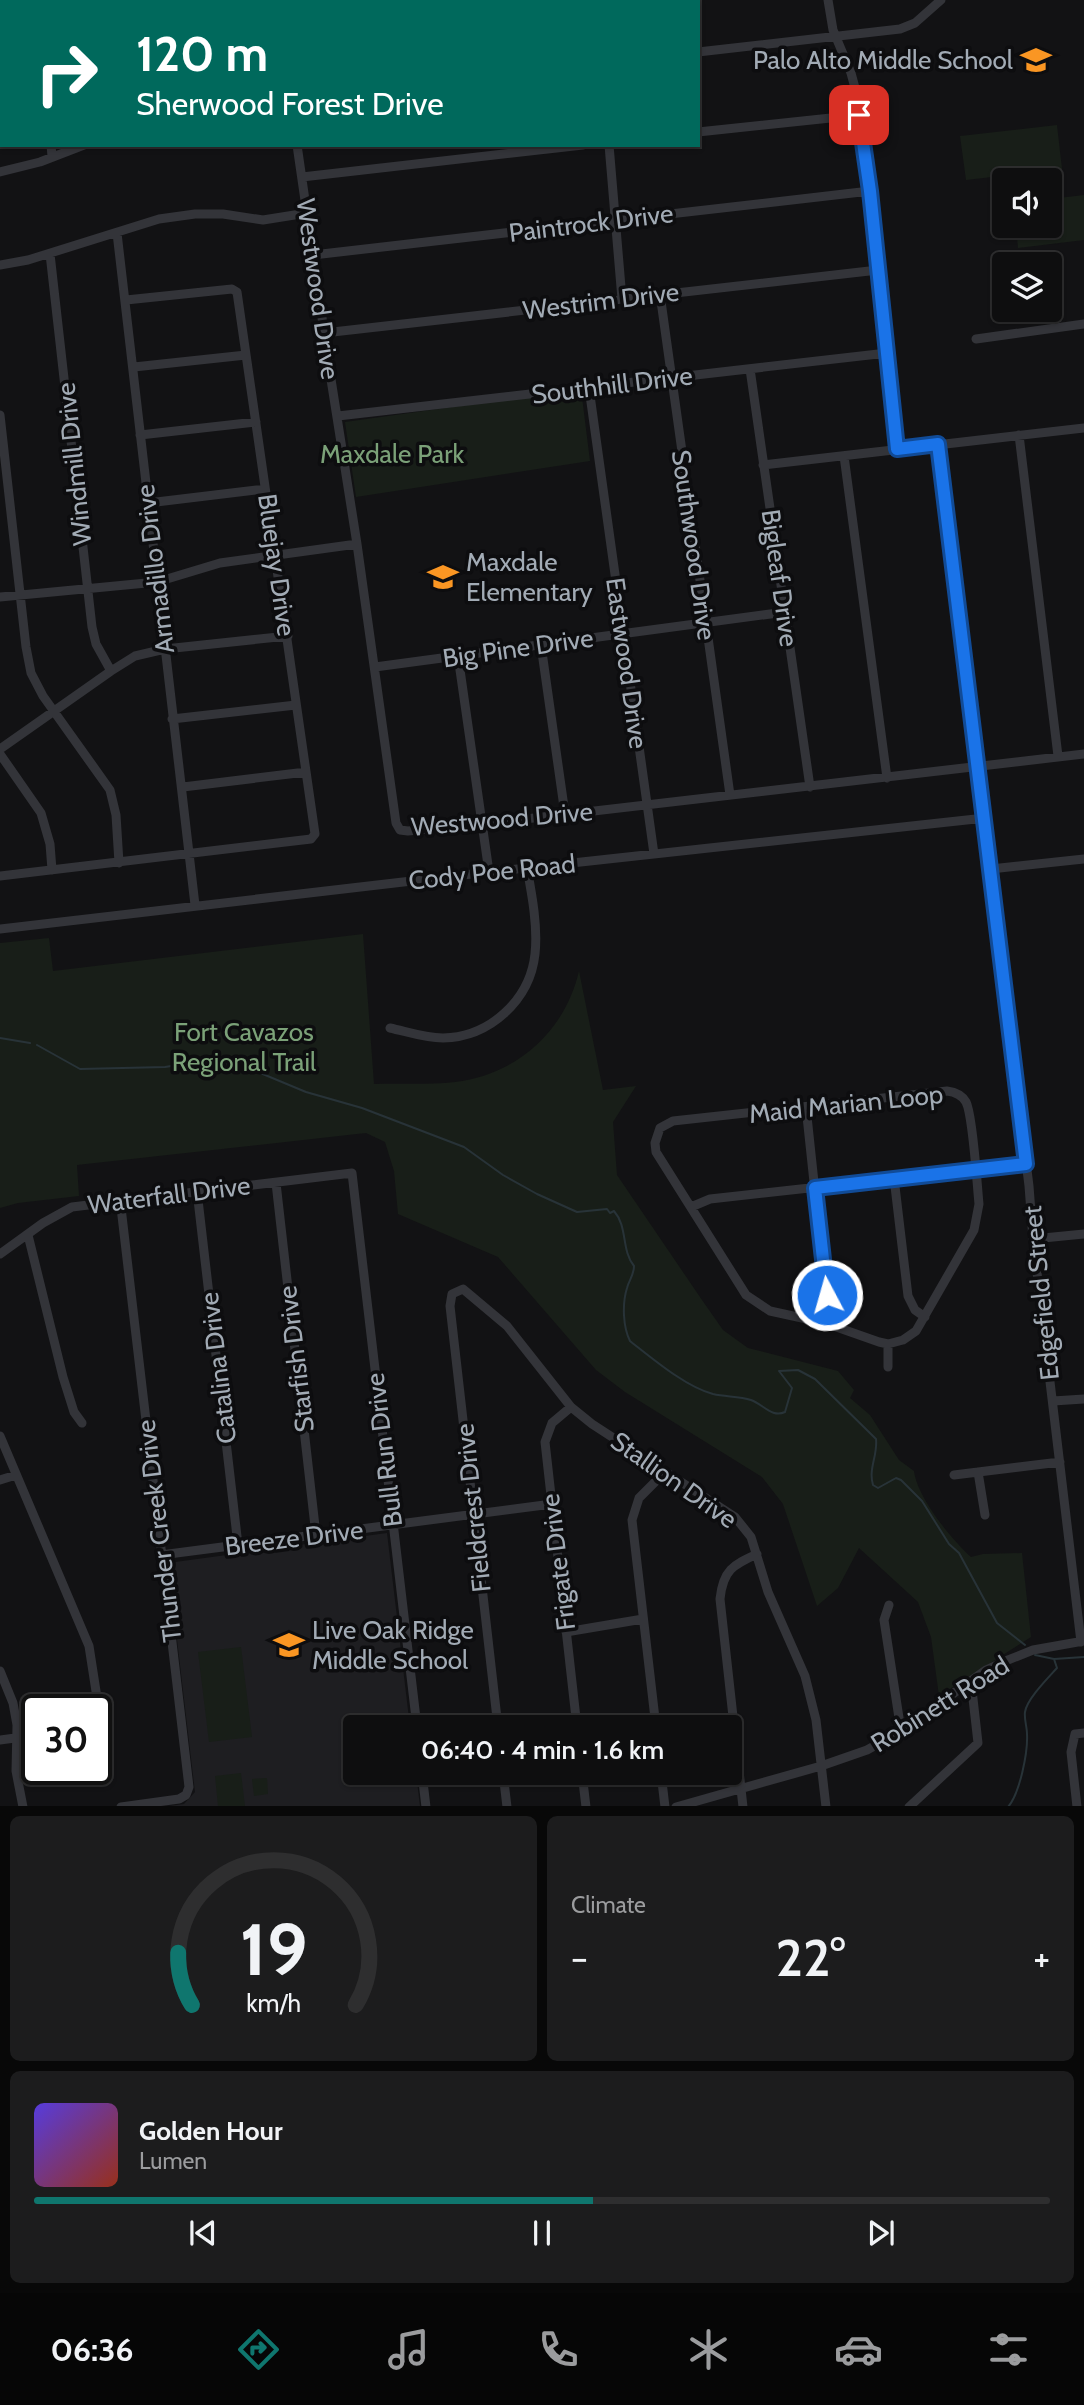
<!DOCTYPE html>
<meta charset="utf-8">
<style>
body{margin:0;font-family:Cabin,sans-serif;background:#1c1c1d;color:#f1f3f6;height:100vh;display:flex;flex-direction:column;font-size:26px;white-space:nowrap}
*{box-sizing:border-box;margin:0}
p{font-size:23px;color:#9b9c9e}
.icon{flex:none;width:38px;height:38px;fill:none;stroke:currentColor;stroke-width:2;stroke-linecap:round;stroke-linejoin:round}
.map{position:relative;height:1806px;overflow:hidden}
.side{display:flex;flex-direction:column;gap:10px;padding:10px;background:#080808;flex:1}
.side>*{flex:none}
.banner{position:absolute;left:0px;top:0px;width:700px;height:147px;box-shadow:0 2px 5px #0004,0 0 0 2px #2e2e2f;background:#00695c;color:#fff;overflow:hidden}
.controls{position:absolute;left:992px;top:168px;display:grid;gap:14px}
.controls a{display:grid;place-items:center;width:70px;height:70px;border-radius:7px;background:#0e0e0f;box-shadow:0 2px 5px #0004,0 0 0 2px #2e2e2f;font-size:35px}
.speed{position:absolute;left:21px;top:1694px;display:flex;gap:14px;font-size:35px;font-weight:700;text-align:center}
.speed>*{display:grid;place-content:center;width:91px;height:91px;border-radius:50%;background:#0e0e0f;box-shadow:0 2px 5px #0004,0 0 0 2px #2e2e2f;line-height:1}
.speed .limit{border:4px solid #111;border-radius:10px;background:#fff;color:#111}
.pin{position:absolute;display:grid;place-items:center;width:60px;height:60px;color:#fff;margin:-30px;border-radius:14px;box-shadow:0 4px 10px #0006}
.me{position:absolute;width:77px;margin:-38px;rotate:354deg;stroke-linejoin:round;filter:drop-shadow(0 0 5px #0008)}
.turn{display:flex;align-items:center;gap:24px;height:147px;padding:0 21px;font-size:32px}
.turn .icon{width:91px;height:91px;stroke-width:2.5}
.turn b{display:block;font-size:49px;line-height:60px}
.big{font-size:52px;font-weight:600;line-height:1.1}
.side .widget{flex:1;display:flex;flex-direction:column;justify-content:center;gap:10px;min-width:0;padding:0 24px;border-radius:10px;background:#1c1c1d}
.side .dial{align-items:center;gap:0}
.dial svg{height:182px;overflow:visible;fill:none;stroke:#2e2e2f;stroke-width:7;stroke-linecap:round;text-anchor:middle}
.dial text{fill:#f1f3f6;stroke:none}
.song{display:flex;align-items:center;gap:21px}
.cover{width:84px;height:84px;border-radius:10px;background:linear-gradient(135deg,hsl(250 70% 55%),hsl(10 70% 35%))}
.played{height:7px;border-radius:4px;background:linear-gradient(90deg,#0f766e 55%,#2e2e2f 55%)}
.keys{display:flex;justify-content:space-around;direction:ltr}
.heat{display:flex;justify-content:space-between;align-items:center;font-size:38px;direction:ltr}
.side .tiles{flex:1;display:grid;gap:10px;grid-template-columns:1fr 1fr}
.widget:last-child{grid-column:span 2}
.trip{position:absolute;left:343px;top:1715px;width:399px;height:70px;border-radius:7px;background:#0e0e0f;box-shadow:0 2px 5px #0004,0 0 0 2px #2e2e2f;font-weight:600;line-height:70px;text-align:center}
.tab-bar{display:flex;height:112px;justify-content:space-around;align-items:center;background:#060606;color:#9b9c9e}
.tab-bar .icon{width:49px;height:49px}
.tab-bar .on{color:#0f766e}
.tab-bar b{font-size:32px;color:#f1f3f6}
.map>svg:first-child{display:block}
.built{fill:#1e1e21}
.green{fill:#181e18}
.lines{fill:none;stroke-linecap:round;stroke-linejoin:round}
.stream{stroke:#283338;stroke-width:2}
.minor{stroke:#333439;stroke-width:9}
.route-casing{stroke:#114b97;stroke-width:18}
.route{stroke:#1a73e8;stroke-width:12}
.labels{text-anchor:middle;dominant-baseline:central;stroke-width:7;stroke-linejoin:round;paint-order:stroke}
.poi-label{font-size:26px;fill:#a2abb5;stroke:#0d0d0f;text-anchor:start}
.street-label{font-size:26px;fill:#a2abb5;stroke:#0d0d0f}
.park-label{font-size:26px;fill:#7ba178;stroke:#0d0d0f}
</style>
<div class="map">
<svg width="1084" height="1807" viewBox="0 0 1084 1807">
<rect width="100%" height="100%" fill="#121214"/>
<path class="built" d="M387,1533L410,1727H355V1773H416L420,1806L162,1807L184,1804L195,1792L168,1563Z"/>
<path class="green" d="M1057,125L1062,169L966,180L960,136Z
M1084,195V240L1018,248L1016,226H1050V199Z
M581,389L590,461L356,497L345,422Z
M363,934L374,1084C401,1083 428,1085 455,1082C518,1074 565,1031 579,971L603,1090L636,1086L613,1122L617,1175L702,1300L723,1330L748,1348L838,1371L854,1390L850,1398L870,1415L899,1460L914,1471C917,1497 951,1539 971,1557L983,1554L1022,1553L1031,1637L939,1696L931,1637L918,1602L859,1548L838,1588L817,1606L783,1504L762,1477L625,1392L596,1370L498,1257L398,1214L394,1171L385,1142L366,1133L77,1165L79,1196L18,1203L0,1208V943L49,938L53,971Z
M241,1647L252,1737L209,1742L198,1652Z
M241,1773L245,1806H218L215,1776Z
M267,1778L268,1794L254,1796L252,1779Z"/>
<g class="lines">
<path class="stream" d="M0,1038L30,1043
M37,1045L80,1069L165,1067L214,1059L253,1070L306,1092L362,1108L464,1147L503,1175L537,1194L577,1212L607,1209L610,1213L614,1211C628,1227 621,1250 634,1266C634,1275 629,1280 627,1288C622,1304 623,1327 630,1341C653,1359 686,1387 713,1394C726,1397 739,1396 751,1400C764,1405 772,1418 785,1412L792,1388L779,1371L798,1370L815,1379L876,1439C878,1455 868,1469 873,1485L878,1488L896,1478L901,1480L922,1501L949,1544L959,1553L997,1623L1025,1645
M1054,1659L1084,1657
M1008,1807C1020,1793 1028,1752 1027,1734C1027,1727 1024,1719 1025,1712C1027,1699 1048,1678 1057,1668L1054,1659L1035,1655"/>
<path class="minor" d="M36,0V2
M116,0V2
M199,0V2
M278,0L279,2
M360,0V2
M597,0V2
M828,0L833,30L851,73L858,99L870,191L897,449
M374,2L390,0
M0,43H2
M698,52L900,29L915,23L941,0
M698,132L859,115
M51,145L52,156
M297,145L330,373L357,544L396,823L400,830L408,831L482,824L1084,754
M609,145L622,299
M0,172L40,162L84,145
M302,177L583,145
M117,233L195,905
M50,254L92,627L96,644L111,671
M313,255L870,191
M0,265L28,260L159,219L195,214H223L263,220L307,213
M660,294L730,795
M324,333L878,270
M976,339L1084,324
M134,367L246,355
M750,369L810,787
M589,388L654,854
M0,415L26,647L31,673L43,696L110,790L116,815L119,863
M338,416L887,353
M140,435L256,422
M1019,435L1058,756
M938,444L1029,1186L1033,1239L1081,1642
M844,456L887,778
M763,465L1084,428
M148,503L265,489
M0,597L157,582L220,563L357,544
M541,645L565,814
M458,656L489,872
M375,667L785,612
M172,719L296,705
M0,749L111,671L135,656L165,649L288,636
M0,754L41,813L50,844L52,870
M183,787L306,772
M991,869L1084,859
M0,876L311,839L315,834L237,292L232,289L126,300
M0,929L489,872L985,818
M390,1028C408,1032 425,1038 443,1038C490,1037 530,1000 535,954C538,927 532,895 527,868
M947,1091C955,1092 962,1095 966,1102C973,1115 977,1185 979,1204L974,1230L916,1331L903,1340L888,1344L879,1342L825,1323L770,1311L746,1295L656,1152L655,1143L660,1128L673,1121Z
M806,1107L826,1295L825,1323
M894,1178L908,1296L915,1310L925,1317
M276,1183L316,1535
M197,1191L238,1545
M120,1199L189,1787L186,1795L179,1799L121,1807
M691,1207L710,1199L1026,1164
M28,1235L63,1377L74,1412L82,1423
M1033,1239L1084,1234
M0,1254L43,1223L72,1207L352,1173L417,1727
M888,1367V1344
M1053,1401L1084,1399
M571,1407L552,1423L545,1442L577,1727
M0,1436L89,1646L100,1717L96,1725
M978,1472L985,1515
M954,1475L1060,1462
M0,1480L16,1475
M161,1555L552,1504
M889,1605L884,1620L901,1731
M566,1632L643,1619
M0,1671L13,1703L17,1725L16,1771L23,1807
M498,1727L450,1306L452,1294L463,1289L507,1326L571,1407L592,1424L735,1517L751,1537L768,1592L805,1676L816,1720L826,1807
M656,1727L632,1520L639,1498L665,1472
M0,1740L37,1735
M422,1773L426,1807
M503,1773L507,1807
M582,1773L586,1807
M661,1773L665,1807
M676,1807L821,1766L867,1750L901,1731L986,1670L1003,1662L1033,1650L1084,1641
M743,1807L720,1599C723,1570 733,1565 757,1554
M909,1807L978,1743L971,1681
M1077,1807L1071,1752L1075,1734L1084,1733"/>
</g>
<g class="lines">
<g class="route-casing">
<path id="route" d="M827,1295L815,1188L1026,1164L938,444L897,449L870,191L859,115"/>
</g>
<use href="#route" class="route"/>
</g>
<defs>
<g id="school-bare" transform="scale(2.415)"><path d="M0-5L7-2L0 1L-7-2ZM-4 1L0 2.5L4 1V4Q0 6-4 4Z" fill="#fa9623" stroke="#0d0d0f" stroke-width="2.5" paint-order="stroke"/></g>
</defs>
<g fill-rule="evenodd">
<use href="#school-bare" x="1036" y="60"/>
<use href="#school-bare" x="443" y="577"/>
<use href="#school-bare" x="289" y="1645"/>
</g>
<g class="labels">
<g class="poi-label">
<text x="1013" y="60" text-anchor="end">Palo Alto Middle School</text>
<text x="466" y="562">Maxdale<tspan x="466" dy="30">Elementary</tspan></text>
<text x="312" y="1630">Live Oak Ridge<tspan x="312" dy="30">Middle School</tspan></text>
</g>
<g class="street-label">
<text transform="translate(591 223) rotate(-7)">Paintrock Drive</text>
<text transform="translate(318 289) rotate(82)">Westwood Drive</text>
<text transform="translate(601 301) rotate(-7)">Westrim Drive</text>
<text transform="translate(612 385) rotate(-7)">Southhill Drive</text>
<text transform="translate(74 464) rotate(-96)">Windmill Drive</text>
<text transform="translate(694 545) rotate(82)">Southwood Drive</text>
<text transform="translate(277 565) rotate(82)">Bluejay Drive</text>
<text transform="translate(155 569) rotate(-97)">Armadillo Drive</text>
<text transform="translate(780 578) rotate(82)">Bigleaf Drive</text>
<text transform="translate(518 648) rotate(-8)">Big Pine Drive</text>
<text transform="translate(627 663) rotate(82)">Eastwood Drive</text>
<text transform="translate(502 819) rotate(-5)">Westwood Drive</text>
<text transform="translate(492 872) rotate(-6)">Cody Poe Road</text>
<text transform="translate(846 1104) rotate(-6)">Maid Marian Loop</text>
<text transform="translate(169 1195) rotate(-7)">Waterfall Drive</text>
<text transform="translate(1041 1293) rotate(-96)">Edgefield Street</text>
<text transform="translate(296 1359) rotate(-97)">Starfish Drive</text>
<text transform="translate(218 1368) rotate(-97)">Catalina Drive</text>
<text transform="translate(384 1450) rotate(-97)">Bull Run Drive</text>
<text transform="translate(674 1480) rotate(35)">Stallion Drive</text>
<text transform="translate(473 1508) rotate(-96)">Fieldcrest Drive</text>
<text transform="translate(159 1531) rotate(-97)">Thunder Creek Drive</text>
<text transform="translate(294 1538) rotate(-7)">Breeze Drive</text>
<text transform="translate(558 1562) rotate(-97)">Frigate Drive</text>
<text transform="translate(940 1704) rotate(-32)">Robinett Road</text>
</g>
<g class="park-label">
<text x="392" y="454">Maxdale Park</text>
<text x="244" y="1032">Fort Cavazos<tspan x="244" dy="30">Regional Trail</tspan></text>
</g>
</g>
</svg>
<div class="controls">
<a><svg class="icon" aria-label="sound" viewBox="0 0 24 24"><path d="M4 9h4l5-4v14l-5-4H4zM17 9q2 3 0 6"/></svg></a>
<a><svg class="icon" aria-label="layers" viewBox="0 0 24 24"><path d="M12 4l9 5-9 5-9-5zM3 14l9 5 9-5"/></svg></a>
</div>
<div class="speed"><div class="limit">30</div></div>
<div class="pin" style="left:859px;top:115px;background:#d93025"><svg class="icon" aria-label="arrive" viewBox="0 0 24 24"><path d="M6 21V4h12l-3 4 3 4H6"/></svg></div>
<svg class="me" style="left:827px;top:1295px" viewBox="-20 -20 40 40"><circle r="17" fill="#1a73e8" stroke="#fff" stroke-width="3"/><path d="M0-11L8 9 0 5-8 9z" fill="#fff"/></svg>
<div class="trip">06:40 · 4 min · 1.6 km</div>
<div class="banner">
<div class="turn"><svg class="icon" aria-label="right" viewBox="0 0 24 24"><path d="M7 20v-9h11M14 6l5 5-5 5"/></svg><div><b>120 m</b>Sherwood Forest Drive</div></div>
</div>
</div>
<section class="side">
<div class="tiles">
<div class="widget dial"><svg viewBox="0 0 100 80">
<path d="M14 69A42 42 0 1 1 86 69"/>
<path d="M14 69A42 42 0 0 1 8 46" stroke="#0f766e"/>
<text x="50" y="56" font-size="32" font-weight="700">19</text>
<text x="50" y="72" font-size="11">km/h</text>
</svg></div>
<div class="widget"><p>Climate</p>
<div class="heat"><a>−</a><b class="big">22°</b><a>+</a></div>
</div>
<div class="widget">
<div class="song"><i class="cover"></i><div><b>Golden Hour</b><p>Lumen</p></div></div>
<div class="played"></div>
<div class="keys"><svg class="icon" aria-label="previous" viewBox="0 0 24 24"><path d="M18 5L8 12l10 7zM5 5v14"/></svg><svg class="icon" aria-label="pause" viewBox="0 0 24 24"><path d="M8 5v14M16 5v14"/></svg><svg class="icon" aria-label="next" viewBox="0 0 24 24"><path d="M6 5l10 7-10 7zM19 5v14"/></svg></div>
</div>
</div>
</section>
<nav class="tab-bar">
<b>06:36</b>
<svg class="icon on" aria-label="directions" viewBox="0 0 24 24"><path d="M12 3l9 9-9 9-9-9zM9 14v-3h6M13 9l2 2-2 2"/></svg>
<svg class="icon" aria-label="music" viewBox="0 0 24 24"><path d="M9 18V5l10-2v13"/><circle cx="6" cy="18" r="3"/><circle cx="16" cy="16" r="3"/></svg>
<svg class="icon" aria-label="phone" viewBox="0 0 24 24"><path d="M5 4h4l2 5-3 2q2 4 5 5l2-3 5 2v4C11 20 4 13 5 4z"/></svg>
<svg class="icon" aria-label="climate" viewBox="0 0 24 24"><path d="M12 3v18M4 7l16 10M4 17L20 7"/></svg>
<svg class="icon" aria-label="car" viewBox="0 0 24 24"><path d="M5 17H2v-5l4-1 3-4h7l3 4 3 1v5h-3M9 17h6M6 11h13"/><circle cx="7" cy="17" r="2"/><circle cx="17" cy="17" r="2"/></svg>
<svg class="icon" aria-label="filters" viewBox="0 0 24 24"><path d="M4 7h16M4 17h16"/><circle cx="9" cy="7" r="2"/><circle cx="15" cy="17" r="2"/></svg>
</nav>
